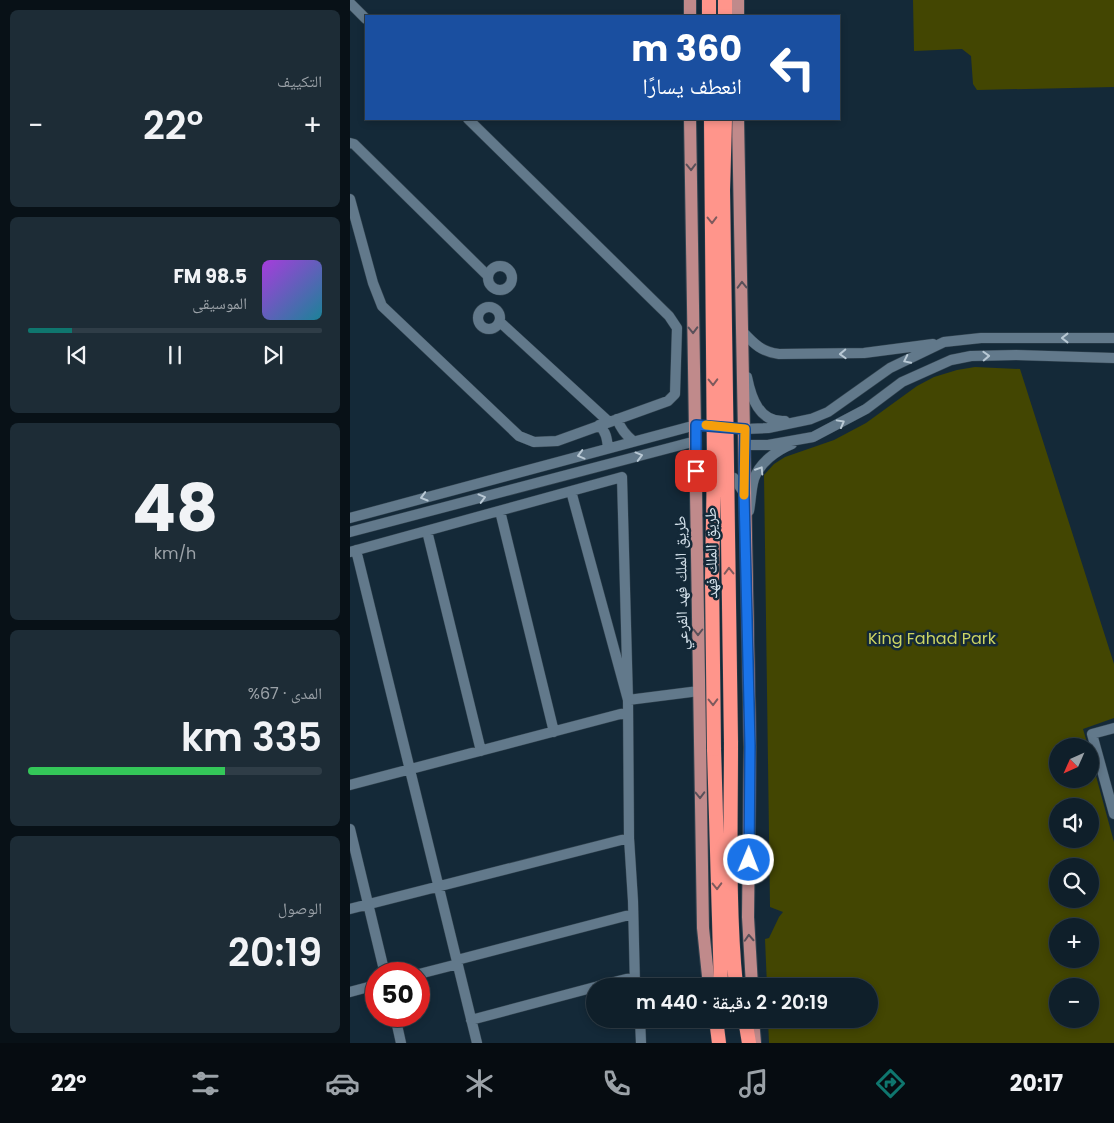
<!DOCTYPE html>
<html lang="ar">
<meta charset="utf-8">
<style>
body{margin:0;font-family:Poppins,"Noto Naskh Arabic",sans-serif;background:#1d2c36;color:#f1f3f6;direction:rtl;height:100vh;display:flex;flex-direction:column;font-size:19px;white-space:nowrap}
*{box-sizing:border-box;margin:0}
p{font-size:16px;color:#9ba2a8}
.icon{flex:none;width:28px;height:28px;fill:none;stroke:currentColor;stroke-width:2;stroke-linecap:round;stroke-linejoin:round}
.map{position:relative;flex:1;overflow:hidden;direction:ltr}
.panel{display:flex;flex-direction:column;gap:10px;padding:10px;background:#081117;width:350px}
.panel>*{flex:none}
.guide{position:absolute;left:15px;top:15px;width:475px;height:105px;border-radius:0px;box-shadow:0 2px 8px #0003,0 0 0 1px #2f3d47;direction:rtl;background:#1a4fa0;color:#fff;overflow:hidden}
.needle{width:32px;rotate:225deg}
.controls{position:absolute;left:699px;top:738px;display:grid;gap:10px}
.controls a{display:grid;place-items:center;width:50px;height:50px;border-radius:50%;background:#0f1f2a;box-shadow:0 2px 8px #0003,0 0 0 1px #2f3d47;font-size:25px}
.speed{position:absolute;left:15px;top:962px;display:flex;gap:10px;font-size:25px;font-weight:700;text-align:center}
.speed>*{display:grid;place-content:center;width:65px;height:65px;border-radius:50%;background:#0f1f2a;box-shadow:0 2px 8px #0003,0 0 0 1px #2f3d47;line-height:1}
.speed .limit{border:8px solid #d22;background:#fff;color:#111}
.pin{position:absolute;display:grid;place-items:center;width:42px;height:42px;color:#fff;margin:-21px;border-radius:10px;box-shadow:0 2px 8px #0006}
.me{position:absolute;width:55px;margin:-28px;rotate:1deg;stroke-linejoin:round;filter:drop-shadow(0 0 4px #0008)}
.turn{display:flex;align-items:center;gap:18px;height:105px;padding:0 15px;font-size:22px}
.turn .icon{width:65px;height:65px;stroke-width:2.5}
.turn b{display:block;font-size:35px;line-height:42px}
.big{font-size:38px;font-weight:600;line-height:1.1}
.panel .card{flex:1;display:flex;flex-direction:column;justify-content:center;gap:8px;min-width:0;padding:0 18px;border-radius:8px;background:#1d2c36}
.panel .dial{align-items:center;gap:0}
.dial b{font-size:65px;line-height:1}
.song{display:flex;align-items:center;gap:15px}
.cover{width:60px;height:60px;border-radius:8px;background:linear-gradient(135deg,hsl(280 70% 55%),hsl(190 70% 35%))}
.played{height:5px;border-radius:2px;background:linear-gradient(90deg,#0f766e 15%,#2f3d47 15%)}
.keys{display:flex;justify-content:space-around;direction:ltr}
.heat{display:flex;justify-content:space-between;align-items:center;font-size:28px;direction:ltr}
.charge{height:8px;border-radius:4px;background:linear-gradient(90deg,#34c759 67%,#2f3d47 0)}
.trip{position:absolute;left:236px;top:978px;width:292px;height:50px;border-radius:25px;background:#0f1f2a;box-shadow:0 2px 8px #0003,0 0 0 1px #2f3d47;font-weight:600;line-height:50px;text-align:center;direction:rtl}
.dock{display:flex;height:80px;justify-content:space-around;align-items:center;background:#060c11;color:#9ba2a8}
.dock .icon{width:35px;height:35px}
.dock .current{color:#0f766e}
.dock b{font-size:22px;color:#f1f3f6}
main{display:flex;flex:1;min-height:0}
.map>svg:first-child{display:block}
.green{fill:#434602;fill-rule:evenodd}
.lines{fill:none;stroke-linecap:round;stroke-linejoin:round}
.minor-casing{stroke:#334450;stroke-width:11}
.major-casing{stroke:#334450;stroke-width:14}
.highway-casing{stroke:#334450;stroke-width:15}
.minor{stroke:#62798b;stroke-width:10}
.major{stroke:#c08a8b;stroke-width:12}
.highway{stroke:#ff958b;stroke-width:14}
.highway-bridge-casing{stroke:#334450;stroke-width:15;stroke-linecap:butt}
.highway-bridge{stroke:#ff958b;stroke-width:14}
.oneway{stroke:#595059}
.oneway2{stroke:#7e5a5d}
.oneway3{stroke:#b8c8d4}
.route-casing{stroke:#114b97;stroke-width:12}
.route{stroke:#1a73e8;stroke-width:9}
.slow{stroke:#f59e0b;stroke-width:9}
.labels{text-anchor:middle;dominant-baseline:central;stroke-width:5;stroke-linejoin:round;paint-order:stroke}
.street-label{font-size:16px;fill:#d5e2ec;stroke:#142938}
.park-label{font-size:16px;fill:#ccd463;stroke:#142938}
</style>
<main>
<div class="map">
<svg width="764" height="1043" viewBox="0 0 764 1043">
<rect width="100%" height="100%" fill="#142938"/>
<path class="green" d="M563,0H764V87L627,90L623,84L621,56L612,49L564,51Z
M625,367L670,369L764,664V718L733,729L738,746H708V779H740V754L764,842V1043H419L418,1019H520V986H417L415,939L419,938L429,917L433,912L420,907L414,475L424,464L435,457L484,440L516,423L567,386L584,377L607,370ZM708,806H740V839H708ZM708,866H740V899H708ZM708,926H740V959H708ZM708,986H740V1019H708Z"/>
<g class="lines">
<g class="minor-casing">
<path id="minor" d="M0,3L16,19
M0,143L4,144L138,276
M0,199L23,283L32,306L169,436L184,442L207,441L318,401L325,394L327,328L319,316L118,119
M138 278a12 12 0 1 1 24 0a12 12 0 1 1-24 0Z
M128 318a11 11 0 1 1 22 0a11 11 0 1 1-22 0Z
M150,322L259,422
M393,332C404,344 412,352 429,354L514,353L583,344
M397,377C401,397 409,423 435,421
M267,419C271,429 275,434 283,441
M249,425C256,432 257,438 258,448
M395,429L418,428L461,419L478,412L540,368L594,342L631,338H764
M394,445H418L463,437L516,409L552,382L601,360L621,356L666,355L764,358
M347,486C360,475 367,475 384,478L394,493
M221,491L278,700L349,691
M150,511L204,732
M399,511C401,501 401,489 404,479C409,463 427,450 442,444
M0,518L346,425
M77,531L131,751
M0,532L346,441
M6,550L127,1043
M0,552L272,477L278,700L279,838L283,901L285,986
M764,728L742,734L764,814
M0,785L278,712
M0,829L35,974
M0,909L279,838
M107,960L283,914
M69,974L108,964
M248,986L284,977
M0,992L26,985
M45,1016L51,1043
M290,1019L291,1043
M121,1020L245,987"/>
</g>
<g class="major-casing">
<path id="major" d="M340,0V16
M388,16V0
M340,119L353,928L359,986
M388,119L400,747L398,917L402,986
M403,1019L405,1043"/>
</g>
<g class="highway-casing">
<path id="highway" d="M359,0V16
M375,0V16
M381,742C381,824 378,906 386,986
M364,749L371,986
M366,1019L369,1043
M395,1019L399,1043"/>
</g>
<use href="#minor" class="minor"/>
<use href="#major" class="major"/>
<use href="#highway" class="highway"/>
<g class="highway-bridge-casing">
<path id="highway-bridge" d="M361,119L364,463L362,580L364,749
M375,119L373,190L381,742"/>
</g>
<use href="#highway-bridge" class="highway-bridge"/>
</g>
<defs><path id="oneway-chevron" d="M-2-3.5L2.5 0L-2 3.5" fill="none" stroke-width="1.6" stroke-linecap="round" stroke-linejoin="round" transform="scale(1.25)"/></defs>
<g class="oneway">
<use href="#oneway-chevron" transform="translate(341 167) rotate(89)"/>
<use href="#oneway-chevron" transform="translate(392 285) rotate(-91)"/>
<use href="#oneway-chevron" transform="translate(343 330) rotate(89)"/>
<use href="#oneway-chevron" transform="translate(348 632) rotate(90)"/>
<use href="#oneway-chevron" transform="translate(350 795) rotate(89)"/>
<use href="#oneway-chevron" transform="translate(399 938) rotate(-93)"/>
</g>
<g class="oneway2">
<use href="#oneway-chevron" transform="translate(362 220) rotate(89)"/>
<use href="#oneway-chevron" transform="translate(363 382) rotate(89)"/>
<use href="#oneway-chevron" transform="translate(379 571) rotate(-91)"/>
<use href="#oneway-chevron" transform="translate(363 702) rotate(89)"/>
<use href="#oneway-chevron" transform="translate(367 886) rotate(89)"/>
</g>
<g class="oneway3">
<use href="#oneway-chevron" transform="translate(715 338) rotate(-180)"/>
<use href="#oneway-chevron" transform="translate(493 354) rotate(178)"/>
<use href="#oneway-chevron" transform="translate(636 356) rotate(-2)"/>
<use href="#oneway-chevron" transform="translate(557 360) rotate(154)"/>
<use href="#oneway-chevron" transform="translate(491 423) rotate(-29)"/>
<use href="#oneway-chevron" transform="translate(231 455) rotate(165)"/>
<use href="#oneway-chevron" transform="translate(289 456) rotate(-15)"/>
<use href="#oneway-chevron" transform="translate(410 470) rotate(-57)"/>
<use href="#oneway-chevron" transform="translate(74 497) rotate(164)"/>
<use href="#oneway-chevron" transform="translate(132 498) rotate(-15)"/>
</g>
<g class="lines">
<g class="route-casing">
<path id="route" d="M346,471V425L395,429L394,493L400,746L399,860"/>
</g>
<use href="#route" class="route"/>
<path class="slow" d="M356,425L395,429L394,495"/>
</g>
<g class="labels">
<g class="street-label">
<text transform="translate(361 553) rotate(-91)">طريق الملك فهد</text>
<text transform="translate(331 583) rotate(-91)">طريق الملك فهد الفرعي</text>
</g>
<g class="park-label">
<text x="582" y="638">King Fahad Park</text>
</g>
</g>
</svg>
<div class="controls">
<a><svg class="needle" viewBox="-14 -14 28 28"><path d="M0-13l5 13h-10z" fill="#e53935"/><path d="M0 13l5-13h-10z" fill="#9ba2a8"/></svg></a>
<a><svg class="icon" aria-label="sound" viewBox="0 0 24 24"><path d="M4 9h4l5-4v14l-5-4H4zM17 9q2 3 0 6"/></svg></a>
<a><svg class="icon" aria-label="search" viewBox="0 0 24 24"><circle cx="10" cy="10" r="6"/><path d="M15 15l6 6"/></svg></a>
<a>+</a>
<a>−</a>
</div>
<div class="speed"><div class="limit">50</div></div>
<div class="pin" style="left:346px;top:471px;background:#d93025"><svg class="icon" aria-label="arrive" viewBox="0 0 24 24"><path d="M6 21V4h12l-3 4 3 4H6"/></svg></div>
<svg class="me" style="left:399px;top:860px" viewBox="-20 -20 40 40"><circle r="17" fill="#1a73e8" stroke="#fff" stroke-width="3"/><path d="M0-11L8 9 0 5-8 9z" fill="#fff"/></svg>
<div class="trip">20:19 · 2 دقيقة · 440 m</div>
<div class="guide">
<div class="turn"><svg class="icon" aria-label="left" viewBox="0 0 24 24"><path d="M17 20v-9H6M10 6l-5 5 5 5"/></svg><div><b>360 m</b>انعطف يسارًا</div></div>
</div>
</div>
<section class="panel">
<div class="card"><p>التكييف</p>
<div class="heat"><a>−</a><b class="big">22°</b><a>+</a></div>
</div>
<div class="card">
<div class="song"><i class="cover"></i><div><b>98.5 FM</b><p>الموسيقى</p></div></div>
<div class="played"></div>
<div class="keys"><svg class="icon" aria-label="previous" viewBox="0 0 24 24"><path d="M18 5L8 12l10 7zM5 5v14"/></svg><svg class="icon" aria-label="pause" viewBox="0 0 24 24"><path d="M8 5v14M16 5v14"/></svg><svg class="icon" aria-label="next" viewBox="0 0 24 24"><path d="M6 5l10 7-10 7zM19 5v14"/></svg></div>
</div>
<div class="card dial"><b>48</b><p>km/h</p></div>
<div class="card"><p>المدى · 67%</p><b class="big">335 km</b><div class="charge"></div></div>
<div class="card"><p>الوصول</p><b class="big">20:19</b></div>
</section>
</main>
<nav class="dock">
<b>20:17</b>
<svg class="icon current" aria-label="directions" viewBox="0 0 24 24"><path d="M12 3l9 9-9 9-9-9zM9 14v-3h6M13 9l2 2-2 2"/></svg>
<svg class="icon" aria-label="music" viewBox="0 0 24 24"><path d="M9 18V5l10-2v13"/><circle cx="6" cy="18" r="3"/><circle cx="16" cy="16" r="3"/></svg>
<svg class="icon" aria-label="phone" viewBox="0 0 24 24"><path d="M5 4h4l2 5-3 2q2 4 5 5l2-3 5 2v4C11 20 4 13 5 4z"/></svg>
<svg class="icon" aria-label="climate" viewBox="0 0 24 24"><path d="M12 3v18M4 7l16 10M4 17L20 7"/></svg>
<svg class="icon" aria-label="car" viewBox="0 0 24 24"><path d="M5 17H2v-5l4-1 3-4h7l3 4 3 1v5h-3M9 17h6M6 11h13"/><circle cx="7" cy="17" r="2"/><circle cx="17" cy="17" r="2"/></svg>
<svg class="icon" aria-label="filters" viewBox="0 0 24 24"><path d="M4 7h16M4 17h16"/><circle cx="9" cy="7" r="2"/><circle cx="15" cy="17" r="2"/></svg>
<b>22°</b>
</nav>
